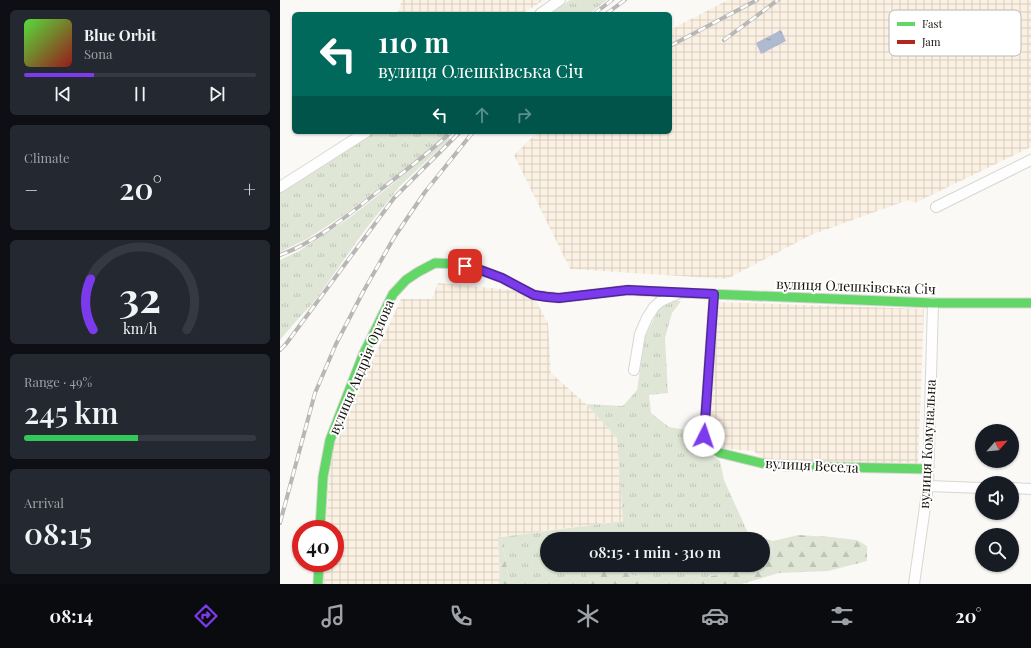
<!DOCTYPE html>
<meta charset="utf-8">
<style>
body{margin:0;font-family:"Playfair Display",serif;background:#242831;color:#f1f3f6;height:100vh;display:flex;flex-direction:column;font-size:15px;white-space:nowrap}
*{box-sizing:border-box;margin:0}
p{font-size:13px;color:#9ea1a6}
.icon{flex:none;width:22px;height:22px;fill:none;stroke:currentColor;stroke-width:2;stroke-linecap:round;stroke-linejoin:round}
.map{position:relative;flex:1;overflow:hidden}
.panel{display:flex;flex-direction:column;gap:10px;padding:10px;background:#0d0f14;width:280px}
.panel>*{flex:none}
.guide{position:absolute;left:12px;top:12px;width:380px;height:122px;border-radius:6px;box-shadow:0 1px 3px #0004;background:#00695c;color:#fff;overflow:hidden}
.needle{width:26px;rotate:63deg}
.tools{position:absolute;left:695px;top:424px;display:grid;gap:8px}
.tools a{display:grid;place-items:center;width:44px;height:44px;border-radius:50%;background:#171b24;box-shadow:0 1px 3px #0004;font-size:20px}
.speed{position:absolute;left:12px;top:520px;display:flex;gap:8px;font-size:20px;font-weight:700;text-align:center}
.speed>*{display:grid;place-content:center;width:52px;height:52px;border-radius:50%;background:#171b24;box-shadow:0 1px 3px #0004;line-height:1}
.speed .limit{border:6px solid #d22;background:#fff;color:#111}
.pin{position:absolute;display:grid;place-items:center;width:34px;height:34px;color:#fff;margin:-17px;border-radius:8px;box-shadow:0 2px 6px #0006}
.me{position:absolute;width:44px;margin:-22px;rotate:4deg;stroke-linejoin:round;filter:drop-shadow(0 0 3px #0008)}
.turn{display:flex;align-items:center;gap:14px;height:84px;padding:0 20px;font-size:18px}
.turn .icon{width:52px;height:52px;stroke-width:2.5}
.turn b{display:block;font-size:28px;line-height:34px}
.lanes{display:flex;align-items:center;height:38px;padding:0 20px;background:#0003;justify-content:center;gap:20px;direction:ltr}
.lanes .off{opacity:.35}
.big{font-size:30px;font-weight:600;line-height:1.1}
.panel .widget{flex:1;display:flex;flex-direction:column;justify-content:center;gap:6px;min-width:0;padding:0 14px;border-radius:6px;background:#242831}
.panel .dial{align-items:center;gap:0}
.dial svg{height:104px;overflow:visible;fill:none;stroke:#363941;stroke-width:7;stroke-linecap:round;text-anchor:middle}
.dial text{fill:#f1f3f6;stroke:none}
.song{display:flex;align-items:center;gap:12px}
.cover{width:48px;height:48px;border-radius:6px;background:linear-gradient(135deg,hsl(110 70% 55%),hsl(0 70% 35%))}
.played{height:4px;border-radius:2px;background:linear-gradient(90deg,#7c3aed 30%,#363941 30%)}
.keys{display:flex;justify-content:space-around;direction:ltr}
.heat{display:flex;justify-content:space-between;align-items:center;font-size:22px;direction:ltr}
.charge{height:6px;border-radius:3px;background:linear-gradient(90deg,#34c759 49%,#363941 0)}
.trip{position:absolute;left:260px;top:532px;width:230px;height:40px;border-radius:20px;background:#171b24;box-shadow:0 1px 3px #0004;font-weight:600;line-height:40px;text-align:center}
.tab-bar{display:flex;height:64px;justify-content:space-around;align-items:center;background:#090b0e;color:#9ea1a6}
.tab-bar .icon{width:28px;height:28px}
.tab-bar .current{color:#7c3aed}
.tab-bar b{font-size:18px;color:#f1f3f6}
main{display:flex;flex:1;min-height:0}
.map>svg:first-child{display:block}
.industrial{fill:url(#industrial-grid)}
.grass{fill:url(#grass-tufts)}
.forest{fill:url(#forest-firs)}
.water{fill:url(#water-ripples)}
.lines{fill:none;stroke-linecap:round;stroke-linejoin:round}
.street-casing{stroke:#d9d6d2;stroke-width:12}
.fast-casing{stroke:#d9d6d2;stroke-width:11}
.jam-casing{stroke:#d9d6d2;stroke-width:11}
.street{stroke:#fefefe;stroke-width:10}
.fast{stroke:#63d668;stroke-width:9}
.jam{stroke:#b3261e;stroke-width:9}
.rail-casing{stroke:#b8b7b5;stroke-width:4}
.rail{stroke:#fff;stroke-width:2.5;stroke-dasharray:8;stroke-linecap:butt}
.route-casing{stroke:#51269a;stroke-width:10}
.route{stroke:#7c3aed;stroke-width:7}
.labels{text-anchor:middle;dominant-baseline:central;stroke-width:4;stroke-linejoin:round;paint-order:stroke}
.street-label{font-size:14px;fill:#15110b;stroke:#fff}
.key{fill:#fff;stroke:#b9b8b6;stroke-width:1}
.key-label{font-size:11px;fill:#15110b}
</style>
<main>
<section class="panel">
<div class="widget">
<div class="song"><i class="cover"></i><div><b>Blue Orbit</b><p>Sona</p></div></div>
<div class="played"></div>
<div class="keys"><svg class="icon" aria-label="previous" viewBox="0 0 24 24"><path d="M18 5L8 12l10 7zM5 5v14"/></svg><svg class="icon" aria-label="pause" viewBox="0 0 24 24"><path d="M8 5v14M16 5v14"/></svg><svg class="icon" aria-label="next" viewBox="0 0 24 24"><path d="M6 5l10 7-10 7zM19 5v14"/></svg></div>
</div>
<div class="widget"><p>Climate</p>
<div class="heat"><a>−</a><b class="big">20°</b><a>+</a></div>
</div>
<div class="widget dial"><svg viewBox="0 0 100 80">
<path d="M14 69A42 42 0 1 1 86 69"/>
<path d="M14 69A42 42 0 0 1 12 30" stroke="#7c3aed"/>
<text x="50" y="56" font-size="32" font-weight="700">32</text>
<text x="50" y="72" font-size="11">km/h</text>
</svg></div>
<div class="widget"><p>Range · 49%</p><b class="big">245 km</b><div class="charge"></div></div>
<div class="widget"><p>Arrival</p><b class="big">08:15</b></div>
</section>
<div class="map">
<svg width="751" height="584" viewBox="0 0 751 584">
<defs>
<pattern id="industrial-grid" width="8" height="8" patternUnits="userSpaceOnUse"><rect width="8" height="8" fill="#fbf1e3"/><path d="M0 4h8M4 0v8" fill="none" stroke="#d6cec1"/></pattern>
<pattern id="grass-tufts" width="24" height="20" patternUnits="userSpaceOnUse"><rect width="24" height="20" fill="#dfe6d6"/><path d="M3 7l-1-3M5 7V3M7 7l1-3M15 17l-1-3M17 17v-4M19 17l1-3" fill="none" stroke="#bec4b6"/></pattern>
<pattern id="forest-firs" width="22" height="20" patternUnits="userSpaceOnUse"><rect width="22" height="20" fill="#dfe6d6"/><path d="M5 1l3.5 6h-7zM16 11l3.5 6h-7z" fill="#bec4b6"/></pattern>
<pattern id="water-ripples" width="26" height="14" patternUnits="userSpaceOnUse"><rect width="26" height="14" fill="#afbad0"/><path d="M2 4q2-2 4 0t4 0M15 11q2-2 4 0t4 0" fill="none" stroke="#969fb1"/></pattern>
</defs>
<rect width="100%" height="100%" fill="#fbf9f6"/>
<path class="industrial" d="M122,0H264L242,14H117Z
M448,0H751V147L635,203L628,200L531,235L447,279L290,269L234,155L258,132H390V30Z
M158,283L234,290L256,301L268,323L271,373L306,404L337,438L343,521L218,537L220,584H44L45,563H55V529H46L49,477L54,443L121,299H152Z
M436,302L644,309L638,466L506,463L480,457L474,451L437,448L427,432Z"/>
<path class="grass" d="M290,0H327L309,14H270Z
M95,132H169L126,168L61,217L27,239L0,252V192Z
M168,136L170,139L120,186L85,230L34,302L17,320L0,340V260L19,251L68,219L115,182Z
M395,301H401L392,313L385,338L388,393L369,395L371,413L389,427L418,432L430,454L440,461L444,480L468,533L493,541L490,557L483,560V539H267V565H307L306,571L310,584H230L221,537L343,521L337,438L306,404L343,406L357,390L365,337L380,307Z
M321,565H469L447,573L422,578L413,584H375L355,576Z"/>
<path class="forest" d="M518,535L551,537L577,540L587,546V561L548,571L499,573L462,584H413L422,578L447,573L469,565H483V560L491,557L493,541Z
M218,537H221L230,584H220Z
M307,565H321L355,576L375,584H310L306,571Z"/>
<path class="water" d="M501,30L506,41L481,54L476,43Z"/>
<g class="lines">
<g class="street-casing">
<path id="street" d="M260,14L280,0
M0,187L86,132
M656,207L751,160
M354,370L360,334L367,318L374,307L381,301L397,294
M648,486L702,488
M732,488L751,489
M634,584L648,486L653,303"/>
</g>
<g class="fast-casing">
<path id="fast" d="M380,292L653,303H751
M434,294L424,436C428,444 432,449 440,453L481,463L506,466L648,469
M40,529L43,477L50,440L83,355L113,294L126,280L138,272L155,263L175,264L195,268L222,278L240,288
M38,584L39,563"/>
</g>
<g class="jam-casing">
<path id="jam" d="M240,288L254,295L279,298L348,290L380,292"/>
</g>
<use href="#street" class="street"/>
<use href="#fast" class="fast"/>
<use href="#jam" class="jam"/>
<g class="rail-casing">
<path id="rail" d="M314,14L332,0
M326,14L345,0
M444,40L498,0
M390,46L477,0
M0,255C38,241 68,215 100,190C124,172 149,153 171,132
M0,350L6,344L114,198L180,132
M0,523L35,393L56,344L83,292L115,236L145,192L193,132"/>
</g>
<use href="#rail" class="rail"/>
</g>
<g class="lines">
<g class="route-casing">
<path id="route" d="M185,266L195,268L222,278L254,295L267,297L279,298L348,290L434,294L424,436"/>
</g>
<use href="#route" class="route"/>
</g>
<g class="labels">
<g class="street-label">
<text transform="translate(576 286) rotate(2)">вулиця Олешківська Січ</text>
<text transform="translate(81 367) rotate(-67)">вулиця Андрія Орлова</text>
<text transform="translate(647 444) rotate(-87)">вулиця Комунальна</text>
<text transform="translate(532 465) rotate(3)">вулиця Весела</text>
</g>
</g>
<rect x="609" y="10" width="132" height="46" rx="6" class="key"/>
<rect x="617" y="22" width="18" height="4" fill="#63d668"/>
<rect x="617" y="40" width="18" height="4" fill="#b3261e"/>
<g class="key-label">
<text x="642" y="28">Fast</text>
<text x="642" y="46">Jam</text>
</g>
</svg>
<div class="tools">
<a><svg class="needle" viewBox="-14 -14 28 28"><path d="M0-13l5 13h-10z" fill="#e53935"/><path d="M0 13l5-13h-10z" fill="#9ea1a6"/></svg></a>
<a><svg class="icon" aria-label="sound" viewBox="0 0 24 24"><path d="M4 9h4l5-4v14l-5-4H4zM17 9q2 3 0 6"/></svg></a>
<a><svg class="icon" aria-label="search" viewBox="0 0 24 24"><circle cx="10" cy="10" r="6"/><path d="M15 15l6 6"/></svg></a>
</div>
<div class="speed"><div class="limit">40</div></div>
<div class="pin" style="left:185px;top:266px;background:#d93025"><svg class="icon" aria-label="arrive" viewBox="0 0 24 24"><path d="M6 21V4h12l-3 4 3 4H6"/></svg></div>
<svg class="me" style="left:424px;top:436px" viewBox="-20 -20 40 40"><circle r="19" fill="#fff"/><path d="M0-13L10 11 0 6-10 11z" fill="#7c3aed"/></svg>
<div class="trip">08:15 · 1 min · 310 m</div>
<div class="guide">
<div class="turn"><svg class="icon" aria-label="left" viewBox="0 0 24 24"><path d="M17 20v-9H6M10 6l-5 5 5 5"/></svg><div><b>110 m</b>вулиця Олешківська Січ</div></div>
<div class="lanes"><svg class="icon" aria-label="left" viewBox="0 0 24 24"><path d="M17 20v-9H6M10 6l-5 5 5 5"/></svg><svg class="icon off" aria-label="ahead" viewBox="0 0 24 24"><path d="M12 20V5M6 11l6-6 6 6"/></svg><svg class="icon off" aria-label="right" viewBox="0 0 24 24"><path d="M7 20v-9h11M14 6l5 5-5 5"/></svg></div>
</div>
</div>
</main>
<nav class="tab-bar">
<b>08:14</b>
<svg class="icon current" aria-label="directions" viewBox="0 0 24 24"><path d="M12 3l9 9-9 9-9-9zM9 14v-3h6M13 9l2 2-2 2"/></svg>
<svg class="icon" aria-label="music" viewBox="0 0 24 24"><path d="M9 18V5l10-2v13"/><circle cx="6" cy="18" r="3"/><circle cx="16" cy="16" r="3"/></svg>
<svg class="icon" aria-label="phone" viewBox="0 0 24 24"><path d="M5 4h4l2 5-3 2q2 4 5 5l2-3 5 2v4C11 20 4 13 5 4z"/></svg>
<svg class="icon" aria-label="climate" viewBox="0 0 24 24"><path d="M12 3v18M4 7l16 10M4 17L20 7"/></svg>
<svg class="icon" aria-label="car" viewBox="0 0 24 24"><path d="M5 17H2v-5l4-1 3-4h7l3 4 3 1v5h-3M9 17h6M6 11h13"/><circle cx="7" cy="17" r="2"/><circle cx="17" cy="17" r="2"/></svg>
<svg class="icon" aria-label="filters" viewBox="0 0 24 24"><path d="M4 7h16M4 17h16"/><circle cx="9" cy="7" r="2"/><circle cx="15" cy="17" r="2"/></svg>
<b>20°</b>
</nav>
